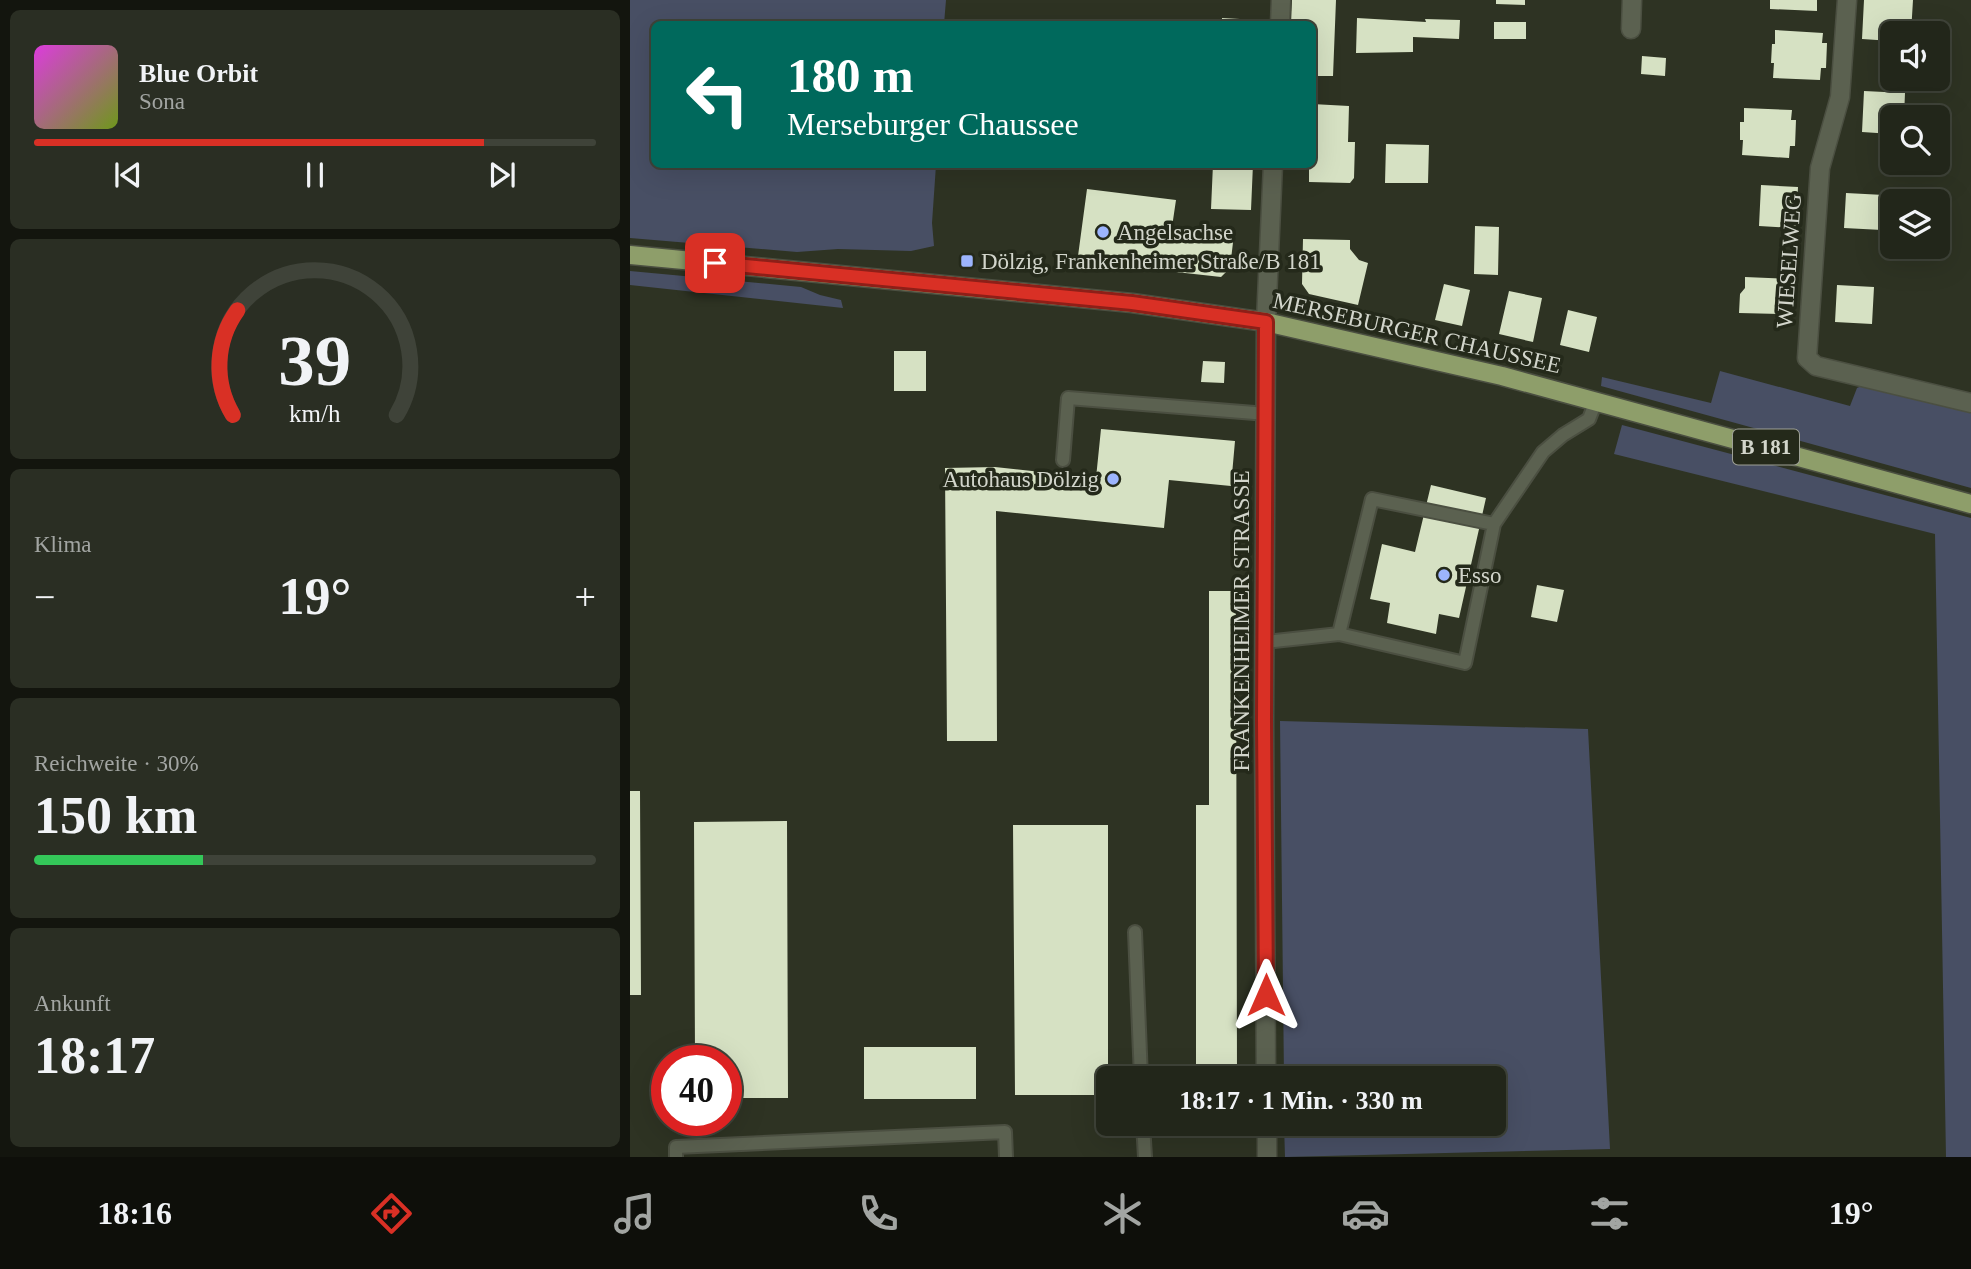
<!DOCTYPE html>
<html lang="de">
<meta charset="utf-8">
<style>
body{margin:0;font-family:Georgia,serif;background:#2a2e23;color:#f1f3f6;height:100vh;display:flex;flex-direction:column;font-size:26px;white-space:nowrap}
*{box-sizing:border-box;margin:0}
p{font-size:23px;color:#a2a5a2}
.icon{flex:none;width:38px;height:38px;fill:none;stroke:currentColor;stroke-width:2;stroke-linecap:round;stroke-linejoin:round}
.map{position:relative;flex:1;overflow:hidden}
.side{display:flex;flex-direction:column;gap:10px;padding:10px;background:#13150e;width:630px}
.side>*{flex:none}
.top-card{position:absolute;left:21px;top:21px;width:665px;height:147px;border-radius:10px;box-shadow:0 7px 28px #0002,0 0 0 2px #3f4339;background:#00695c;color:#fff;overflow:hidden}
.buttons{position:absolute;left:1250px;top:21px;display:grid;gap:14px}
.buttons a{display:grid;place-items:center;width:70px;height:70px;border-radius:10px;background:#22261a;box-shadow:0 7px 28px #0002,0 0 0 2px #3f4339;font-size:35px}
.speed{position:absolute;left:21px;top:1045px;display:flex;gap:14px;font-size:35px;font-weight:700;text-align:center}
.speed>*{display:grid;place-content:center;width:91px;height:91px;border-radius:50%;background:#22261a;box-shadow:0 7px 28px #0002,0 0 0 2px #3f4339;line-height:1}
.speed .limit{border:10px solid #d22;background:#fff;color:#111}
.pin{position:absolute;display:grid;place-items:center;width:60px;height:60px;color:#fff;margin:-30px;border-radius:14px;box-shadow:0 4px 10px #0006}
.me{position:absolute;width:77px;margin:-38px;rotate:0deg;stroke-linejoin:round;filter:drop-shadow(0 0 5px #0008)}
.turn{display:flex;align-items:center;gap:24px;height:147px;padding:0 21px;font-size:32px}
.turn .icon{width:91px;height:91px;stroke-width:2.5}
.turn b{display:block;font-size:49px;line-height:60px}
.big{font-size:52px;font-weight:800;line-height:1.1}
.side .widget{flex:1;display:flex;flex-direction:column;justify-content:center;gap:10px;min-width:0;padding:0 24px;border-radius:10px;background:#2a2e23}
.side .dial{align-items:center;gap:0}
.dial svg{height:182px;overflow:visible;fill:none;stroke:#3f4339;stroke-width:7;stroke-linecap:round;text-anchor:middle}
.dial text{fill:#f1f3f6;stroke:none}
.song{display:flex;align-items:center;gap:21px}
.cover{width:84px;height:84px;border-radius:10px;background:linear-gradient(135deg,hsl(300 70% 55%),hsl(80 70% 35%))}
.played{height:7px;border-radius:4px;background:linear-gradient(90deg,#d93025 80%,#3f4339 80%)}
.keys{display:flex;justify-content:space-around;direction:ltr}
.heat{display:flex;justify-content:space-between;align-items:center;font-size:38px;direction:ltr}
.charge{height:10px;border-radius:5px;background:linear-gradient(90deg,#34c759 30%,#3f4339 0)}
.trip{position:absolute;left:466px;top:1066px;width:410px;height:70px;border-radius:10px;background:#22261a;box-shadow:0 7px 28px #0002,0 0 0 2px #3f4339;font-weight:800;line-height:70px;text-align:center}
.menu{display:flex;height:112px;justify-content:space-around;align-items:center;background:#0e0f0a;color:#a2a5a2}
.menu .icon{width:49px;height:49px}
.menu .active{color:#d93025}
.menu b{font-size:32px;color:#f1f3f6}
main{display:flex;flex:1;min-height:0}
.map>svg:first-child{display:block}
.green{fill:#484f64}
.building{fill:#d6e1c3}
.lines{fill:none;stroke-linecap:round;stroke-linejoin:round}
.service-casing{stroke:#4b4f41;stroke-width:16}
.minor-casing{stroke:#4b4f41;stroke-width:21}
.tertiary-casing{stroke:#4b4f41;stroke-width:21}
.primary-casing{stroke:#4b4f41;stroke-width:21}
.service{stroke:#5b6150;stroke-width:12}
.minor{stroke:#5b6150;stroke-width:18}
.tertiary{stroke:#5b6150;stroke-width:18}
.primary{stroke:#8e9e6a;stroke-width:18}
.route-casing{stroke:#8d1f18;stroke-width:18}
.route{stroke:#d93025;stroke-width:12}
.poi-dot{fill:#9cb4fd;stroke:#24291a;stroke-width:2.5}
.labels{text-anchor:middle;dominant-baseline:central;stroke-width:7;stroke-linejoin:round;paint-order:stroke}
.shield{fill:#24291a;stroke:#9ea196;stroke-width:2}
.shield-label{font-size:21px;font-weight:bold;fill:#d2d5cb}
.poi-label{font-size:23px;fill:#d2d5cb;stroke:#24291a;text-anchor:start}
.street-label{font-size:23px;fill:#d2d5cb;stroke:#24291a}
</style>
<main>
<section class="side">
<div class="widget">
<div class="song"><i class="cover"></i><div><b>Blue Orbit</b><p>Sona</p></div></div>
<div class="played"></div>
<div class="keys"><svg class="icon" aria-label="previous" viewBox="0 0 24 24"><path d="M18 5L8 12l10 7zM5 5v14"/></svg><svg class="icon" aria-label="pause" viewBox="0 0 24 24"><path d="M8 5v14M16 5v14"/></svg><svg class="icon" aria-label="next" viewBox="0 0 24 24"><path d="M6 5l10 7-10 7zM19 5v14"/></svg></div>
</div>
<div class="widget dial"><svg viewBox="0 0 100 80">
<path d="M14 69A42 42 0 1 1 86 69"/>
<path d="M14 69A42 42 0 0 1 16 23" stroke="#d93025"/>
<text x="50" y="56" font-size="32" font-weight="700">39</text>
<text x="50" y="72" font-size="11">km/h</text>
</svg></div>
<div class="widget"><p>Klima</p>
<div class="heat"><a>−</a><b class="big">19°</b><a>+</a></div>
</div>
<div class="widget"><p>Reichweite · 30%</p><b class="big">150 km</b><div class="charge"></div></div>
<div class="widget"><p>Ankunft</p><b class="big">18:17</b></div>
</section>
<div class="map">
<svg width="1341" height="1157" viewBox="0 0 1341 1157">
<rect width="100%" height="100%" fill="#2e3323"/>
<path class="green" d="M0,0H316L314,24H24V164L306,165L302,223L304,246L281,251L208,249L167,252L0,238Z
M0,271L171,287L190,295L211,300L213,308L0,285Z
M1090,371L1220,406L1227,388L1236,384L1341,410V488L971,386L972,377L1081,403Z
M992,425L1341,518V1157H1316L1305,534L984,454Z
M650,721L958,729L980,1149L655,1157L654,1124H863V1078H654Z"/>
<path class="building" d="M662,0H706L703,76H682V24H661Z
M866,0H895V5L866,4Z
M1140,0H1187V11L1140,9Z
M1234,0H1283L1281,33H1262V41L1232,39Z
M592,18L628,20V24H592Z
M727,18L796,22L795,19L830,20L829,39L783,37V52L726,53Z
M864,22H896V39H864Z
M1145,30L1193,33L1192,43H1197L1196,68H1191L1190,80L1143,78L1144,63H1141L1142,44H1145Z
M1012,56L1036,58L1035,76L1011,74Z
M1234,91L1275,93L1274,117H1262V134L1232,132Z
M682,104L719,106L718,142H725L724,178L720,183L679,182V164H682Z
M1114,108L1162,110L1161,120H1166L1165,146H1160L1159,158L1112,155L1113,140H1110V122H1114Z
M756,144L799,145L798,183H755Z
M583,164H623L621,210L581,209Z
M1131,185L1168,187L1166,228L1129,226Z
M457,189L546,200L542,227L604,234L600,268L591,277L537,271V267L448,256Z
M1216,193L1254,195L1252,230L1214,228Z
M845,226L869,227L868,275L844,274Z
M673,239L720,240V249L729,260L738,263L728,305L679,294L672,284Z
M1115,277L1164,279L1163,298L1155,303V314L1109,313L1110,294L1115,288Z
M814,284L840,290L832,326L805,320Z
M1207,285L1244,287L1242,324L1205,322Z
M879,291L912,298L903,342L869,334Z
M938,310L967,317L959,352L930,345Z
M264,351H296V391H264Z
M573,361L595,362L594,383L571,382Z
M471,429L605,441L601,486L539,480L534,528L366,511L367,741H317L315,468L365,467L466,478Z
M801,485L856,498L829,618L809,614L806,634L757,623L760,603L740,599L752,544L785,552Z
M907,585L934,590L927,622L901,617Z
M579,591H606L607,1078H566V805H579Z
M0,791H10L11,995H0Z
M157,821L158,1098H96V1060H65L64,822Z
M383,825H478V1095H385Z
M234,1047H346V1099H234Z"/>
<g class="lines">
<g class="service-casing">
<path id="service" d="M433,460L438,398L637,414
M709,634L742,499L864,524
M636,642L709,634L835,663L864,524L913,452L933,435L959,419L966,401
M505,932L511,1078
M513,1124L515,1157
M46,1157V1147L375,1132L376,1157"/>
</g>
<g class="minor-casing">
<path id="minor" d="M1217,0L1210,97L1190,168L1177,358L1186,366L1341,403
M650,24L651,0
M1001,29L1002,0
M636,322L643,164"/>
</g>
<g class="tertiary-casing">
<path id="tertiary" d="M636,322L634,720L636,1078
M637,1124V1157"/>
</g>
<g class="primary-casing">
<path id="primary" d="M0,255L502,303L636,322L872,376L1341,504"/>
</g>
<use href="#service" class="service"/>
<use href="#minor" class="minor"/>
<use href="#tertiary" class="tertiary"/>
<use href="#primary" class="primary"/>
</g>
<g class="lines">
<g class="route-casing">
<path id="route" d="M85,263L502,303L636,322L634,720L636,995"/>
</g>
<use href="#route" class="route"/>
</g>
<g class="poi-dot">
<circle cx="473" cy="232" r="7"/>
<rect x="330" y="254" width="14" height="14" rx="3.5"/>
<circle cx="483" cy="479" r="7"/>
<circle cx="814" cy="575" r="7"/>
</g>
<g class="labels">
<rect class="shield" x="1103" y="429.5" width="66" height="35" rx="5"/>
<g class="shield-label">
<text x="1136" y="447">B 181</text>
</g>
<g class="poi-label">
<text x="487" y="232">Angelsachse</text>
<text x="351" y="261">Dölzig, Frankenheimer Straße/B 181</text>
<text x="469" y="479" text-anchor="end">Autohaus Dölzig</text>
<text x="828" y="575">Esso</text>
</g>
<g class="street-label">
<text transform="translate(1159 261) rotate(-86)">WIESELWEG</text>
<text transform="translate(787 333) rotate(13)">MERSEBURGER CHAUSSEE</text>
<text transform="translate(611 621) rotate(-90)">FRANKENHEIMER STRASSE</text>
</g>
</g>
</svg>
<div class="buttons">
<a><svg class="icon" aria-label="sound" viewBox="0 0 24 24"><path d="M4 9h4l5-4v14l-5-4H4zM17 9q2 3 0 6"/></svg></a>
<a><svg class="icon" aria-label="search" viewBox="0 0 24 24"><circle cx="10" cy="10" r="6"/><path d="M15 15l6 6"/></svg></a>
<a><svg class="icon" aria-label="layers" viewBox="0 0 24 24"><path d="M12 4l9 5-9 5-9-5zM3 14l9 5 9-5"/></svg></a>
</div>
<div class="speed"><div class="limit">40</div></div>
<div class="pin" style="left:85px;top:263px;background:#d93025"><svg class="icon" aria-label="arrive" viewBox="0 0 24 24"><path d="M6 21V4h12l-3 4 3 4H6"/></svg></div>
<svg class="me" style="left:636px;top:995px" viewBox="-20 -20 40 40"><path d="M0-17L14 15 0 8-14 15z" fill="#d93025" stroke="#fff" stroke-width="4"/></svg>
<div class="trip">18:17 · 1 Min. · 330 m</div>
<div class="top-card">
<div class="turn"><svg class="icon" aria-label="left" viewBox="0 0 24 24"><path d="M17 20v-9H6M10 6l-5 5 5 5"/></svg><div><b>180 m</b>Merseburger Chaussee</div></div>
</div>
</div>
</main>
<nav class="menu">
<b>18:16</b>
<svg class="icon active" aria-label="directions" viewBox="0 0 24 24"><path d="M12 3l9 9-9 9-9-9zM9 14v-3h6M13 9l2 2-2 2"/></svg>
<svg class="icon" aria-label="music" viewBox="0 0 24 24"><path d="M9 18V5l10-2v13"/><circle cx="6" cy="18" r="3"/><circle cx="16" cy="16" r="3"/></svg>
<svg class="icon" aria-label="phone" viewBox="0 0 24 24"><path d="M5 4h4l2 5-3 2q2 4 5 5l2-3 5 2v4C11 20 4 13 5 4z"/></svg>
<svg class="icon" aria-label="climate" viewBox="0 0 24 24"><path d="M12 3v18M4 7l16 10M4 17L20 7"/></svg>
<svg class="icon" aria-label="car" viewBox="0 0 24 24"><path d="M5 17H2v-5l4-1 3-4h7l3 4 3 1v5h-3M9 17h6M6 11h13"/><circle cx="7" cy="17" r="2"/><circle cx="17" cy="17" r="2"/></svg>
<svg class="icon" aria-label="filters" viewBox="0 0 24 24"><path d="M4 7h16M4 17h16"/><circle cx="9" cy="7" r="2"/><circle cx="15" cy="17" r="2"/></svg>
<b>19°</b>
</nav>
